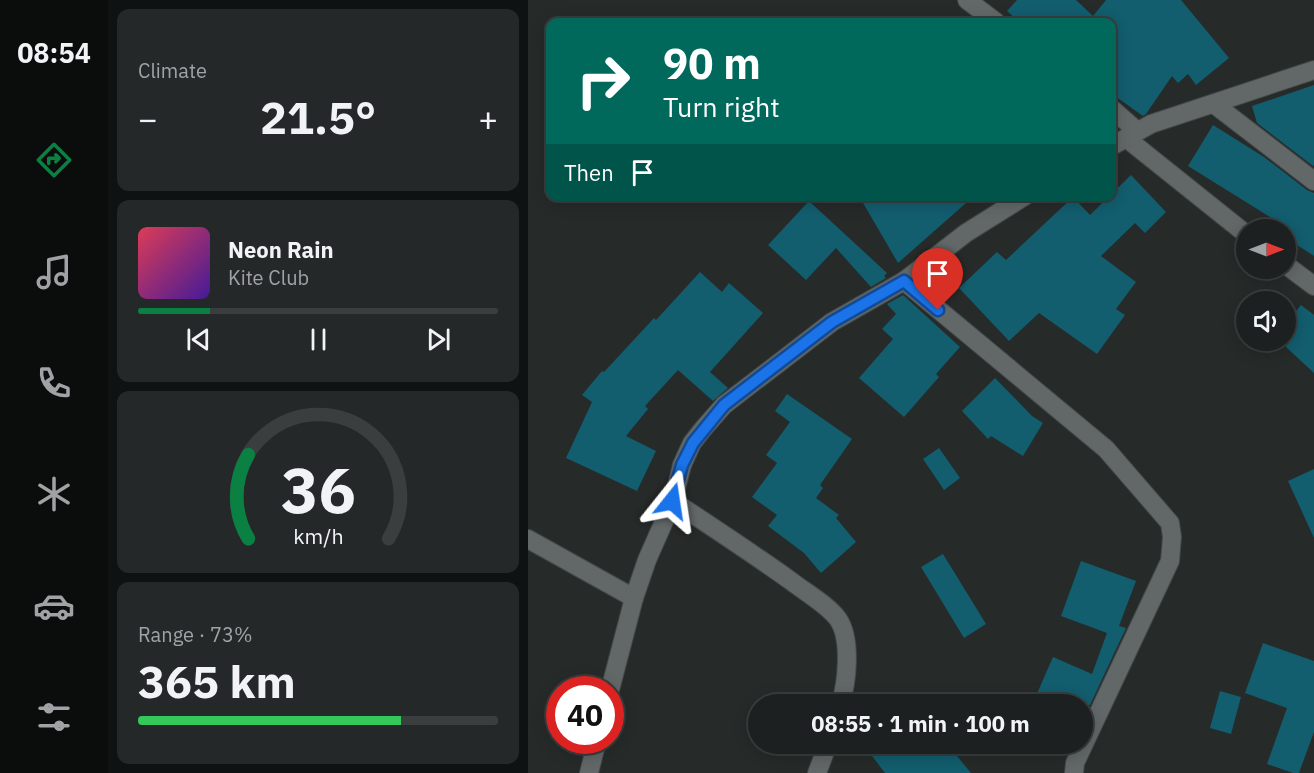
<!DOCTYPE html>
<meta charset="utf-8">
<style>
body{margin:0;font-family:"IBM Plex Sans",sans-serif;background:#252829;color:#f1f3f6;height:100vh;display:flex;flex-direction:column;font-size:22px;white-space:nowrap}
*{box-sizing:border-box;margin:0}
p{font-size:20px;color:#a0a3a5}
.icon{flex:none;width:33px;height:33px;fill:none;stroke:currentColor;stroke-width:2;stroke-linecap:round;stroke-linejoin:round}
.map{position:relative;flex:1;overflow:hidden}
.details{display:flex;flex-direction:column;gap:9px;padding:9px;background:#0f1212;width:420px}
.details>*{flex:none}
.hud{position:absolute;left:18px;top:18px;width:570px;height:183px;border-radius:12px;box-shadow:0 3px 15px #0003,0 0 0 2px #3a3e3e;background:#00695c;color:#fff;overflow:hidden}
.needle{width:39px;rotate:90deg}
.fabs{position:absolute;left:708px;top:219px;display:grid;gap:12px}
.fabs a{display:grid;place-items:center;width:60px;height:60px;border-radius:50%;background:#1c2020;box-shadow:0 3px 15px #0003,0 0 0 2px #3a3e3e;font-size:30px}
.speed{position:absolute;left:18px;top:676px;display:flex;gap:12px;font-size:30px;font-weight:700;text-align:center}
.speed>*{display:grid;place-content:center;width:78px;height:78px;border-radius:50%;background:#1c2020;box-shadow:0 3px 15px #0003,0 0 0 2px #3a3e3e;line-height:1}
.speed .limit{border:9px solid #d22;background:#fff;color:#111}
.pin{position:absolute;display:grid;place-items:center;width:51px;height:51px;color:#fff;margin:-62px -26px;border-radius:50% 50% 50% 0;rotate:-45deg;box-shadow:0 0 6px #0007}
.pin .icon{rotate:45deg}
.me{position:absolute;width:66px;margin:-33px;rotate:15deg;stroke-linejoin:round;filter:drop-shadow(0 0 4px #0008)}
.turn{display:flex;align-items:center;gap:21px;height:126px;padding:0 18px;font-size:27px}
.turn .icon{width:78px;height:78px;stroke-width:2.5}
.turn b{display:block;font-size:42px;line-height:51px}
.then{display:flex;align-items:center;height:57px;padding:0 18px;background:#0003;gap:12px;font-size:22px}
.big{font-size:45px;font-weight:700;line-height:1.1}
.details .tile{flex:1;display:flex;flex-direction:column;justify-content:center;gap:9px;min-width:0;padding:0 21px;border-radius:12px;background:#252829}
.details .dial{align-items:center;gap:0}
.dial svg{height:156px;overflow:visible;fill:none;stroke:#3a3e3e;stroke-width:7;stroke-linecap:round;text-anchor:middle}
.dial text{fill:#f1f3f6;stroke:none}
.song{display:flex;align-items:center;gap:18px}
.cover{width:72px;height:72px;border-radius:9px;background:linear-gradient(135deg,hsl(350 70% 55%),hsl(260 70% 35%))}
.played{height:6px;border-radius:3px;background:linear-gradient(90deg,#0b8043 20%,#3a3e3e 20%)}
.keys{display:flex;justify-content:space-around;direction:ltr}
.heat{display:flex;justify-content:space-between;align-items:center;font-size:33px;direction:ltr}
.charge{height:9px;border-radius:4px;background:linear-gradient(90deg,#34c759 73%,#3a3e3e 0)}
.trip{position:absolute;left:220px;top:694px;width:345px;height:60px;border-radius:30px;background:#1c2020;box-shadow:0 3px 15px #0003,0 0 0 2px #3a3e3e;font-weight:700;line-height:60px;text-align:center}
main{display:flex;flex:1;min-height:0}
.tabs{display:flex;flex-direction:column;width:108px;justify-content:space-around;align-items:center;background:#0b0d0d;color:#a0a3a5}
.tabs .icon{width:42px;height:42px}
.tabs .selected{color:#0b8043}
.tabs b{font-size:27px;color:#f1f3f6}
.map>svg:first-child{display:block}
.building{fill:#125d6e}
.lines{fill:none;stroke-linecap:round;stroke-linejoin:round}
.minor-casing{stroke:#434747;stroke-width:20}
.tertiary-casing{stroke:#434747;stroke-width:20}
.minor{stroke:#626767;stroke-width:18}
.tertiary{stroke:#626767;stroke-width:18}
.route-casing{stroke:#114b97;stroke-width:15}
.route{stroke:#1a73e8;stroke-width:10}
</style>
<main>
<nav class="tabs">
<b>08:54</b>
<svg class="icon selected" aria-label="directions" viewBox="0 0 24 24"><path d="M12 3l9 9-9 9-9-9zM9 14v-3h6M13 9l2 2-2 2"/></svg>
<svg class="icon" aria-label="music" viewBox="0 0 24 24"><path d="M9 18V5l10-2v13"/><circle cx="6" cy="18" r="3"/><circle cx="16" cy="16" r="3"/></svg>
<svg class="icon" aria-label="phone" viewBox="0 0 24 24"><path d="M5 4h4l2 5-3 2q2 4 5 5l2-3 5 2v4C11 20 4 13 5 4z"/></svg>
<svg class="icon" aria-label="climate" viewBox="0 0 24 24"><path d="M12 3v18M4 7l16 10M4 17L20 7"/></svg>
<svg class="icon" aria-label="car" viewBox="0 0 24 24"><path d="M5 17H2v-5l4-1 3-4h7l3 4 3 1v5h-3M9 17h6M6 11h13"/><circle cx="7" cy="17" r="2"/><circle cx="17" cy="17" r="2"/></svg>
<svg class="icon" aria-label="filters" viewBox="0 0 24 24"><path d="M4 7h16M4 17h16"/><circle cx="9" cy="7" r="2"/><circle cx="15" cy="17" r="2"/></svg>
</nav>
<section class="details">
<div class="tile"><p>Climate</p>
<div class="heat"><a>−</a><b class="big">21.5°</b><a>+</a></div>
</div>
<div class="tile">
<div class="song"><i class="cover"></i><div><b>Neon Rain</b><p>Kite Club</p></div></div>
<div class="played"></div>
<div class="keys"><svg class="icon" aria-label="previous" viewBox="0 0 24 24"><path d="M18 5L8 12l10 7zM5 5v14"/></svg><svg class="icon" aria-label="pause" viewBox="0 0 24 24"><path d="M8 5v14M16 5v14"/></svg><svg class="icon" aria-label="next" viewBox="0 0 24 24"><path d="M6 5l10 7-10 7zM19 5v14"/></svg></div>
</div>
<div class="tile dial"><svg viewBox="0 0 100 80">
<path d="M14 69A42 42 0 1 1 86 69"/>
<path d="M14 69A42 42 0 0 1 14 26" stroke="#0b8043"/>
<text x="50" y="56" font-size="32" font-weight="700">36</text>
<text x="50" y="72" font-size="11">km/h</text>
</svg></div>
<div class="tile"><p>Range · 73%</p><b class="big">365 km</b><div class="charge"></div></div>
</section>
<div class="map">
<svg width="786" height="773" viewBox="0 0 786 773">
<rect width="100%" height="100%" fill="#262b2a"/>
<path class="building" d="M489,0H548L565,16L578,0H653L701,58L668,85L660,74L650,83L644,76L618,114L615,116L584,94V22H491L479,11Z
M786,85V165L785,166L729,123L724,106Z
M685,125L736,157L779,190L786,193V256L758,238V230H746L750,222L660,166Z
M603,175L638,212L617,233L607,223L573,256L608,282L588,309L597,315L569,354L511,313L481,341L431,288L469,252L478,260L545,197L562,215Z
M331,196H446L370,263Z
M281,201L359,273L356,276L358,278L343,287L308,248L278,280L240,245Z
M172,272L194,292L201,283L235,313L182,372L200,388L185,401L150,370L117,406L120,409L98,436L128,451L109,491L38,458L64,402L54,395L74,371L76,372L126,318L128,320Z
M375,295L432,347L408,374L411,377L376,417L331,378L365,339L354,329L368,314L359,304Z
M773,305L786,315V373L758,347V324Z
M467,378L504,416L515,423L495,456L463,436L460,439L434,411Z
M259,394L324,439L292,485L295,488L288,498L311,515L308,518L328,542L293,573L276,553L240,526L249,515L224,497L249,463L238,455L262,422L247,411Z
M411,448L432,478L416,490L395,459Z
M786,469V538L760,481Z
M415,554L458,624L436,638L393,567Z
M553,561L608,581L591,626L598,628L562,705H504L525,657L564,674L579,633L533,616Z
M735,643L786,661V732L771,773H765L739,764L759,708L717,693Z
M692,691L713,697L703,734L682,728Z
M335,744H440L429,756L443,773H357Z"/>
<g class="lines">
<g class="minor-casing">
<path id="minor" d="M439,0L468,22
M686,104L786,181
M584,109L609,131
M598,138L718,234
M758,265L786,286
M376,281L578,449L642,523L644,537L642,561L547,763L546,773
M145,501C184,527 224,553 263,581C277,592 300,605 310,619C324,639 319,684 312,705
M0,539L106,598
M289,773L300,744"/>
</g>
<g class="tertiary-casing">
<path id="tertiary" d="M584,146L623,124L786,70
M82,690L106,598L119,560L145,501L154,465L164,443L175,429L196,405L304,322L376,281L438,233L497,196
M61,773L69,741"/>
</g>
<use href="#minor" class="minor"/>
<use href="#tertiary" class="tertiary"/>
</g>
<g class="lines">
<g class="route-casing">
<path id="route" d="M144,501L154,465L165,443L196,405L304,322L376,281L410,310"/>
</g>
<use href="#route" class="route"/>
</g>
</svg>
<div class="fabs">
<a><svg class="needle" viewBox="-14 -14 28 28"><path d="M0-13l5 13h-10z" fill="#e53935"/><path d="M0 13l5-13h-10z" fill="#a0a3a5"/></svg></a>
<a><svg class="icon" aria-label="sound" viewBox="0 0 24 24"><path d="M4 9h4l5-4v14l-5-4H4zM17 9q2 3 0 6"/></svg></a>
</div>
<div class="speed"><div class="limit">40</div></div>
<div class="pin" style="left:410px;top:310px;background:#d93025"><svg class="icon" aria-label="arrive" viewBox="0 0 24 24"><path d="M6 21V4h12l-3 4 3 4H6"/></svg></div>
<svg class="me" style="left:144px;top:501px" viewBox="-20 -20 40 40"><path d="M0-17L14 15 0 8-14 15z" fill="#1a73e8" stroke="#fff" stroke-width="4"/></svg>
<div class="trip">08:55 · 1 min · 100 m</div>
<div class="hud">
<div class="turn"><svg class="icon" aria-label="right" viewBox="0 0 24 24"><path d="M7 20v-9h11M14 6l5 5-5 5"/></svg><div><b>90 m</b>Turn right</div></div>
<div class="then">Then<svg class="icon" aria-label="arrive" viewBox="0 0 24 24"><path d="M6 21V4h12l-3 4 3 4H6"/></svg></div>
</div>
</div>
</main>
